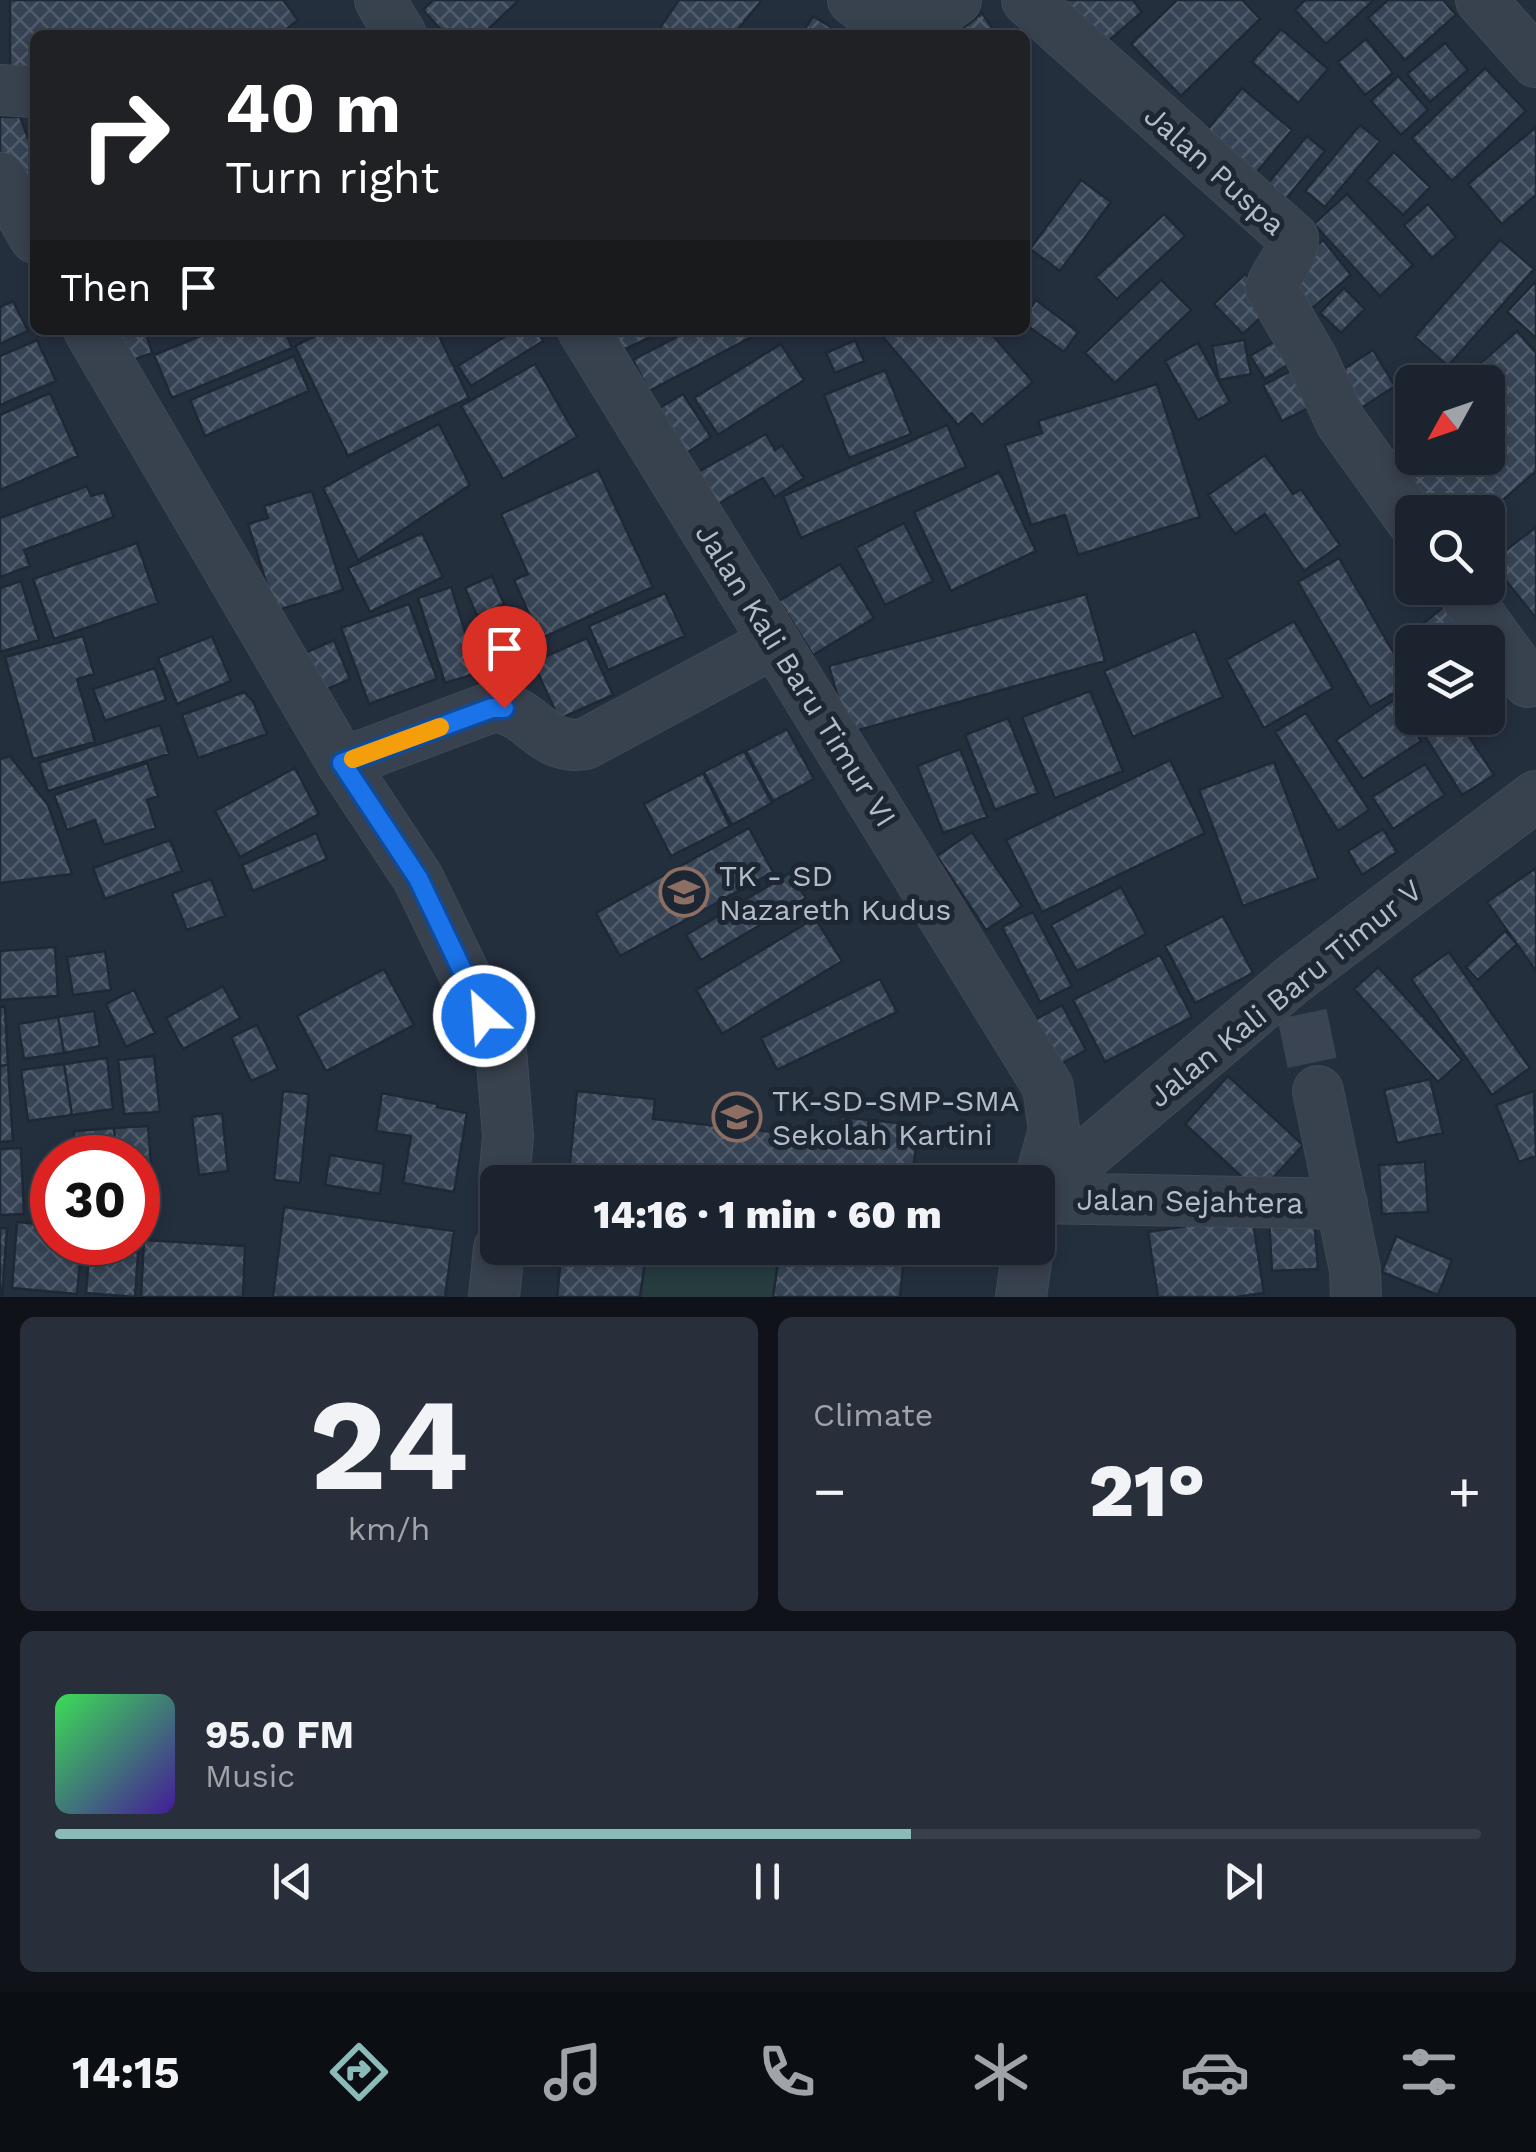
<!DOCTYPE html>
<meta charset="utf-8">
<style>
body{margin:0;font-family:"Work Sans",sans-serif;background:#282f3a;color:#f1f3f6;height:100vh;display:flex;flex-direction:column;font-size:38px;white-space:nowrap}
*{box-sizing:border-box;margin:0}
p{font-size:32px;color:#a0a4aa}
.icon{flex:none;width:55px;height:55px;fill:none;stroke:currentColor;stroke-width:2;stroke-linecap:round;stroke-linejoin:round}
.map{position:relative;height:1297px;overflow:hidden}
.sheet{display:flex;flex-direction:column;gap:20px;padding:20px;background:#0f1319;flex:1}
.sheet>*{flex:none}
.guide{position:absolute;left:30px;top:30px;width:1000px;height:305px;border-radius:15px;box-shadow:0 5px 15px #0003,0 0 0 2px #39404a;background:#202124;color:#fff;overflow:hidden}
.needle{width:65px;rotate:230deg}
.tools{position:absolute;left:1395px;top:365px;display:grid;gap:20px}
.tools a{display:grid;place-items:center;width:110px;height:110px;border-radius:15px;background:#1b232e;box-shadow:0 5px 15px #0003,0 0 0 2px #39404a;font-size:50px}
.speed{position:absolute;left:30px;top:1135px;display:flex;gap:20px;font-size:50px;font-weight:700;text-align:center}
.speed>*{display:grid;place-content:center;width:130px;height:130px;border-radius:50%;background:#1b232e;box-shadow:0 5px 15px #0003,0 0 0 2px #39404a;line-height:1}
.speed .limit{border:15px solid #d22;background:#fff;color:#111}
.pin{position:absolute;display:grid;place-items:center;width:85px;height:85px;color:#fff;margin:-102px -42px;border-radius:50% 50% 50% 0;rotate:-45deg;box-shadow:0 0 10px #0007}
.pin .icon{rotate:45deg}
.me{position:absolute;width:110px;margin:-55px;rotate:334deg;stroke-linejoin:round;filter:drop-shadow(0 0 8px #0008)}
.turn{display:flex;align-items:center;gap:35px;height:210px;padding:0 30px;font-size:45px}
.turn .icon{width:130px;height:130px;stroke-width:2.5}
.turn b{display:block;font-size:70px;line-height:85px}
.then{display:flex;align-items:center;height:95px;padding:0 30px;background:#0003;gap:20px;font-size:38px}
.big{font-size:75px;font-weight:800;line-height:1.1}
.sheet .tile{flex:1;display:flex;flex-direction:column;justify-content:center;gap:15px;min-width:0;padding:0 35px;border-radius:15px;background:#282f3a}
.sheet .dial{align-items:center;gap:0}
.dial b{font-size:130px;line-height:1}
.song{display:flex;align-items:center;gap:30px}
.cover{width:120px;height:120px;border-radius:15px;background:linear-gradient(135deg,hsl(130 70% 55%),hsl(260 70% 35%))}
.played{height:10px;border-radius:5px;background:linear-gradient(90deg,#8bbbb9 60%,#39404a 60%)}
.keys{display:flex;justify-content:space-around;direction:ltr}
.heat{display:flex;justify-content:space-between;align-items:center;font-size:55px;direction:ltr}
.sheet .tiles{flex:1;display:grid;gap:20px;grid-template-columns:1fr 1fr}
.tile:last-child{grid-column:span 2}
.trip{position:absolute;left:480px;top:1165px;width:575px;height:100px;border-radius:15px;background:#1b232e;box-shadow:0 5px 15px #0003,0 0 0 2px #39404a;font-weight:800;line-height:100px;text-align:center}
.tab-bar{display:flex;height:160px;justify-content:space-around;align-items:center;background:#0b0e12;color:#a0a4aa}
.tab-bar .icon{width:70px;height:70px}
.tab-bar .active{color:#8bbbb9}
.tab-bar b{font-size:45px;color:#f1f3f6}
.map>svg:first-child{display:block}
.grass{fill:#263c3f}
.building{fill:url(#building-cross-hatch);stroke:#1f2835;stroke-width:2.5}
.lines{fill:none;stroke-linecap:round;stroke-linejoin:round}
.minor-tunnel{stroke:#3a4453;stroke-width:50;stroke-dasharray:50 25;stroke-linecap:butt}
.minor-casing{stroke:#414a57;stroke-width:52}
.minor{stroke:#38414e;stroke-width:50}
.route-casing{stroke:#114b97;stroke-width:25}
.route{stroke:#1a73e8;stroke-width:18}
.slow{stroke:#f59e0b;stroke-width:18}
.labels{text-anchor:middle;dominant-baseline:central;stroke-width:10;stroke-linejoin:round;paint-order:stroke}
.street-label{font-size:30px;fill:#b4bcc9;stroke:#1d2633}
.poi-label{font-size:30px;fill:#b4bcc9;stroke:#1d2633;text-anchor:start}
</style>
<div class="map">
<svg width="1536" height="1297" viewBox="0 0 1536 1297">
<defs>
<pattern id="building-cross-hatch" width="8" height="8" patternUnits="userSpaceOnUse" patternTransform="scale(2.5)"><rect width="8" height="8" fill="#364354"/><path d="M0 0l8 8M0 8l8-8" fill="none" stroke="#515c6b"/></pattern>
</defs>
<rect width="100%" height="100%" fill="#242f3e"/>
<path class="grass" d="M647,1248H780L773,1297H640Z"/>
<path class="building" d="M10,0H283L298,20L279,35H35V87H10Z
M433,0H519L482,35H446L423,10Z
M679,0H762L733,35H655Z
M1054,0H1133L1142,12L1106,43Z
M1177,0H1242L1260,19L1181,96L1131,44Z
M1305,0H1374L1326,44L1295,10Z
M1388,0H1443L1456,15L1405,60L1368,18Z
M982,13L997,35H955Z
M813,16L843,35H801Z
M1281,29L1328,69L1298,103L1252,62Z
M1366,39L1393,73L1365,95L1338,62Z
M1445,43L1468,70L1430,102L1407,74Z
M1485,68L1526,111L1452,181L1412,138Z
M1398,76L1428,110L1401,135L1371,101Z
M1242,88L1292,130L1247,184L1197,142Z
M0,117H20L35,156V177L16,188L0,163Z
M1360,125L1380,141L1325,207L1305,191Z
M1536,127V195L1502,224L1468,184Z
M1307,136L1325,151L1277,210L1259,194Z
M1394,152L1430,187L1403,215L1367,181Z
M1081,180L1111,202L1060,271L1030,249Z
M1347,194L1413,265L1380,296L1314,224Z
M1428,204L1456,237L1432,258L1404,225Z
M1164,214L1185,236L1117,299L1096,277Z
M1323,240L1351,275L1305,314L1276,278Z
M1500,240L1534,269L1448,366L1415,337Z
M1245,274L1274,305L1243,334L1214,304Z
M1161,280L1191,310L1115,383L1085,353Z
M1536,281V338L1507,312Z
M1344,288L1365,309L1341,333L1320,313Z
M1036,300L1078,332L1064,352L1025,324V316Z
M13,301L28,331L0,344V307Z
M102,330H145L152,353L122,364Z
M215,330H285L292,348L172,398L154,355Z
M328,330H436L469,398L348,456L295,346Z
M515,330H537L543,341L471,386L458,366Z
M613,330H666L623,350Z
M690,330H765L649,391L633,360Z
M877,330H988L1033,382L982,425L972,413L958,425Z
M1292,331L1305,354L1265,379L1250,356Z
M1517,331L1536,353V471L1488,513L1422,512L1378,460L1412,430V458H1439L1445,464L1453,458H1488V428L1502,415L1488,398V382H1474L1467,375Z
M37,340L56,381L0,405V356Z
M855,340L864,361L835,373L826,353Z
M1244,340L1251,374L1219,380L1212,346Z
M1198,343L1230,402L1198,420L1165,361Z
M781,344L804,380L718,435L694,398Z
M1373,350L1395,386L1355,412L1333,376Z
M294,356L309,391L205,436L190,400Z
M535,364L577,437L503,479L461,406Z
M1303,365L1321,402L1282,421L1263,385Z
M885,370L911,434L849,458L824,395Z
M1157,384L1200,517L1078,555L1065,515L1031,525L1005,445L1042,433L1038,421Z
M50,393L78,456L0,490V415Z
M683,394L711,437L682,456L653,412Z
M439,424L470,485L358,560L323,488Z
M947,425L966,467L801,538L783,496Z
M766,434L775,450L782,445L804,478L775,497L763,478L716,505L698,472Z
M1265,455L1293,494L1301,489L1340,545L1304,571L1265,514L1235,534L1208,495Z
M598,470L653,587L540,639L514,580L528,574L501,514Z
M999,472L1036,551L951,591L914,512Z
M87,486L91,496L104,492L114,517L24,550L30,566L0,577V518Z
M312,491L343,590L275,611L248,524L268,518L264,506Z
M904,523L933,581L885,605L856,548Z
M1536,527V618L1491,562Z
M422,533L443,577L370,612L348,568Z
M137,543L158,603L54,639L33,579Z
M1339,558L1411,683L1370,707L1298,582Z
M840,564L874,618L813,655L779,601Z
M492,576L504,604L477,616L465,588Z
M21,581L39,640L0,652V588Z
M451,587L478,673L445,683L418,598Z
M665,593L685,636L608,670L589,626Z
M1086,594L1105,661L848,733L829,666Z
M1451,601L1485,642H1412V647L1405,638Z
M409,604L437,679L369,704L341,628Z
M512,606L538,657L498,677L472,627Z
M1294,621L1333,688L1264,728L1226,660Z
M1195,631L1223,697L1133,737L1104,671Z
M83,636L94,674L77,679L95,742L33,759L5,657Z
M212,636L231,681L177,704L158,658Z
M587,638L613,695L559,719L533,662Z
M334,640L350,679L316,694L300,655Z
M155,668L166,700L105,721L93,689Z
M1090,691L1123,771L1055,798L1022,717Z
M244,692L253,701L267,734L198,758L182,715Z
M1394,700L1421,741L1363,779L1336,740Z
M1306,713L1369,810L1338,831L1275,732Z
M1008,718L1038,793L995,810L965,735Z
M1440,718H1457L1494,775L1462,795L1421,730Z
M160,725L169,754L48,791L39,763Z
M787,729L814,779L773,801L746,751Z
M960,749L987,817L943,833L917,766Z
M744,751L772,803L732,825L704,772Z
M10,756L48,805L72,874L0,883V759Z
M1170,760L1205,833L1042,912L1006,840Z
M1274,762L1318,878L1243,906L1199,790Z
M147,763L158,796L147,800L156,828L104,845L95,820L67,830L54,795Z
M1425,764L1445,795L1393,829L1372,797Z
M295,768L319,814L240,857L215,811Z
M703,773L730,826L671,856L644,804Z
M749,828L773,872L620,956L596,913Z
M1383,829L1397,852L1362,875L1348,851Z
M972,832L1022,906L986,930L937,856Z
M316,833L327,859L253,891L242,865Z
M170,840L182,871L105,899L93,868Z
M1536,868V971L1487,902Z
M790,873L806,898L701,960L686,935Z
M211,879L225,916L187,930L172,893Z
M1121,887L1146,934L1077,971L1051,925Z
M1033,912L1072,986L1040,1002L1002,927Z
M1223,916L1253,973L1195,1003L1165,946Z
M815,918L842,961L722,1034L696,990Z
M1505,931L1517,944L1478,980L1466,967Z
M55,947L58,996L0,1000V951Z
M105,951L111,990L73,995L67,957Z
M1449,952L1530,1068L1492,1095L1411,979Z
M1160,955L1192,1017L1105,1062L1073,1000Z
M1378,967L1462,1060L1438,1082L1354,989Z
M384,969L414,1025L326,1071L297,1016Z
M880,979L897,1012L777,1070L761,1038Z
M223,986L240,1018L183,1049L166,1018Z
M134,990L155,1033L126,1047L106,1004Z
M1062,1005L1086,1050L1059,1065L1035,1020Z
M5,1006L8,1065L0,1066V1007Z
M94,1011L100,1046L64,1053L58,1017Z
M58,1017L64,1053L24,1059L18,1024Z
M257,1025L278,1069L251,1081L231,1037Z
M154,1056L160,1112L124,1114L118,1060Z
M107,1058L113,1109L72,1115L64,1064Z
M64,1064L72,1115L28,1121L21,1070Z
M8,1065L13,1141L0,1142V1066Z
M1228,1076L1303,1145L1259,1193L1185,1124Z
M1430,1079L1443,1133L1397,1143L1384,1090Z
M283,1091L309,1094L300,1183L274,1180Z
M577,1091L655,1099L653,1119L838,1139L841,1117L918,1125L912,1182H568Z
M1534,1091L1536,1156L1519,1162L1496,1105Z
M382,1093L438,1104L437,1107L467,1113L454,1192L403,1183L411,1136L376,1131Z
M222,1113L228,1171L199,1175L192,1117Z
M148,1126L152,1175L138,1176V1158H117L114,1128Z
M114,1128L117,1158H75L74,1131Z
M21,1148L24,1214L0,1215V1149Z
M330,1155L384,1164L380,1194L325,1185Z
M1425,1162L1428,1212L1382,1214L1379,1165Z
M284,1207L454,1231L445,1297H273Z
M1252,1216L1264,1293L1236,1297H1158L1148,1232Z
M1314,1216L1318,1269L1272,1271L1269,1218Z
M17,1222L52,1225V1242H82L77,1294L12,1288Z
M0,1228H7L2,1297H0Z
M1396,1236L1452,1260L1438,1295L1382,1272Z
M139,1240L135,1297L86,1293L90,1242Z
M144,1240L245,1246L243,1297H141Z
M562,1248H647L640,1297H557Z
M780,1248H905L900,1297H773Z"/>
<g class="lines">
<path class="minor-tunnel" d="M1302,1014L1318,1091"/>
<g class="minor-casing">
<path id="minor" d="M380,0L401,35
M853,0C892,31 916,31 956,0
M1027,0L1293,238C1294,256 1276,271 1271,288L1311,357L1341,422L1412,521
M1481,0L1536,62
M0,90L35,92
M0,178L35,238
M89,330L342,763L418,878L501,1050L508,1136L504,1182
M583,330L1048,1087L1054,1130L1038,1187
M1460,588L1528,682
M342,763L492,707C531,707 542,752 585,744L775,642
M1318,1091L1355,1270L1356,1297
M1038,1196L1292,980L1536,796
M1038,1198L1342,1204
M494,1297L499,1248
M1021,1297L1028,1248"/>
</g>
<use href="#minor" class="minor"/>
</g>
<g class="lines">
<g class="route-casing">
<path id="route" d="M484,1016L418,878L342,763L492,708H504"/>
</g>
<use href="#route" class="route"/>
<path class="slow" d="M353,759L440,727"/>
</g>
<defs>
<g id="school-ring" transform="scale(2.5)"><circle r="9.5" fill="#1d2633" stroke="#8d6e63" stroke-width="1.5"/><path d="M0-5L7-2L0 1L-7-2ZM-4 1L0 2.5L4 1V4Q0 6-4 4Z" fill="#8d6e63"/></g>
</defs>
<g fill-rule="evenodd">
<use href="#school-ring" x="684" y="892"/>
<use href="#school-ring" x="737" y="1117"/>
</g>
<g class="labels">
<g class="street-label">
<text transform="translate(1215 170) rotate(42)">Jalan Puspa</text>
<text transform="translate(796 675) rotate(58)">Jalan Kali Baru Timur VI</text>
<text transform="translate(1285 993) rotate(-39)">Jalan Kali Baru Timur V</text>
<text transform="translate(1190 1201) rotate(1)">Jalan Sejahtera</text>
</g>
<g class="poi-label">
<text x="719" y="875">TK - SD<tspan x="719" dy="34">Nazareth Kudus</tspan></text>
<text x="772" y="1100">TK-SD-SMP-SMA<tspan x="772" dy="34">Sekolah Kartini</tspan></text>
</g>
</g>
</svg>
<div class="tools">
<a><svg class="needle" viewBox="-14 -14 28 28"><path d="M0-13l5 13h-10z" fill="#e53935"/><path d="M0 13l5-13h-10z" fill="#a0a4aa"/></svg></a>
<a><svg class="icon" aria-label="search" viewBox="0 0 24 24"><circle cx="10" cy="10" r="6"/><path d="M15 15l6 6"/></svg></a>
<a><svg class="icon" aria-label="layers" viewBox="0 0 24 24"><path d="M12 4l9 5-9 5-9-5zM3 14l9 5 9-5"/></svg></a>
</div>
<div class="speed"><div class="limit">30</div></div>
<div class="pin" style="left:504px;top:708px;background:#d93025"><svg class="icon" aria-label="arrive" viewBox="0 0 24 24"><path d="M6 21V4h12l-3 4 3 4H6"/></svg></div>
<svg class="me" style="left:484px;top:1016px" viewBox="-20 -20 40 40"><circle r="17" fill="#1a73e8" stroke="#fff" stroke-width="3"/><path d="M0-11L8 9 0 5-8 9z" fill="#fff"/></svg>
<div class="trip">14:16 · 1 min · 60 m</div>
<div class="guide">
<div class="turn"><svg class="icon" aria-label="right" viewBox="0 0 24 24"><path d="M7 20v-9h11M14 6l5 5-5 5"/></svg><div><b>40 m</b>Turn right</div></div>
<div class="then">Then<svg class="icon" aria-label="arrive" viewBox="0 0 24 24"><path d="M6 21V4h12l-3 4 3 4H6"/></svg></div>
</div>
</div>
<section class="sheet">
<div class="tiles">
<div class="tile dial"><b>24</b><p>km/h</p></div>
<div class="tile"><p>Climate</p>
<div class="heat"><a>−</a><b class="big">21°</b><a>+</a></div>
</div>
<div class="tile">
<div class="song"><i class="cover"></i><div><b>95.0 FM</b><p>Music</p></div></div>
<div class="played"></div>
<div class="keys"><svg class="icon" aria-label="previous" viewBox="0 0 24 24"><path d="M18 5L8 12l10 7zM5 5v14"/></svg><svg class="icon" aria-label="pause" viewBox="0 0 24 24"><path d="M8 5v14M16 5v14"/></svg><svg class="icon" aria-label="next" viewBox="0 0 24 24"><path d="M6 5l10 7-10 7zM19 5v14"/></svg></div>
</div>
</div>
</section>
<nav class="tab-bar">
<b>14:15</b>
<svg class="icon active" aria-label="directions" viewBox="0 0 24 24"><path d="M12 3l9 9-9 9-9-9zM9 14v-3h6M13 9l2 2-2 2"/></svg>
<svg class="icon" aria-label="music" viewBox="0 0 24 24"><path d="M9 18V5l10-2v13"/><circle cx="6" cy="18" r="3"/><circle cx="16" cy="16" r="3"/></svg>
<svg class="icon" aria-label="phone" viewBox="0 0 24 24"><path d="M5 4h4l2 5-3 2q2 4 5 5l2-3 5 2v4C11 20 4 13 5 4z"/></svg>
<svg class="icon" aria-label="climate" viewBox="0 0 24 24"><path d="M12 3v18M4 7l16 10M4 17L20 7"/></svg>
<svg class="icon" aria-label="car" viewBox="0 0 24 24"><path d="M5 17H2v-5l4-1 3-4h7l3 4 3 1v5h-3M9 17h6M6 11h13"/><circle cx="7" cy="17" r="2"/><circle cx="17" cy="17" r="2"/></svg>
<svg class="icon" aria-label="filters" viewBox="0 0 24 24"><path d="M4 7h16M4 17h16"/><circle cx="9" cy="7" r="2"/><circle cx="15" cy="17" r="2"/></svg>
</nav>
